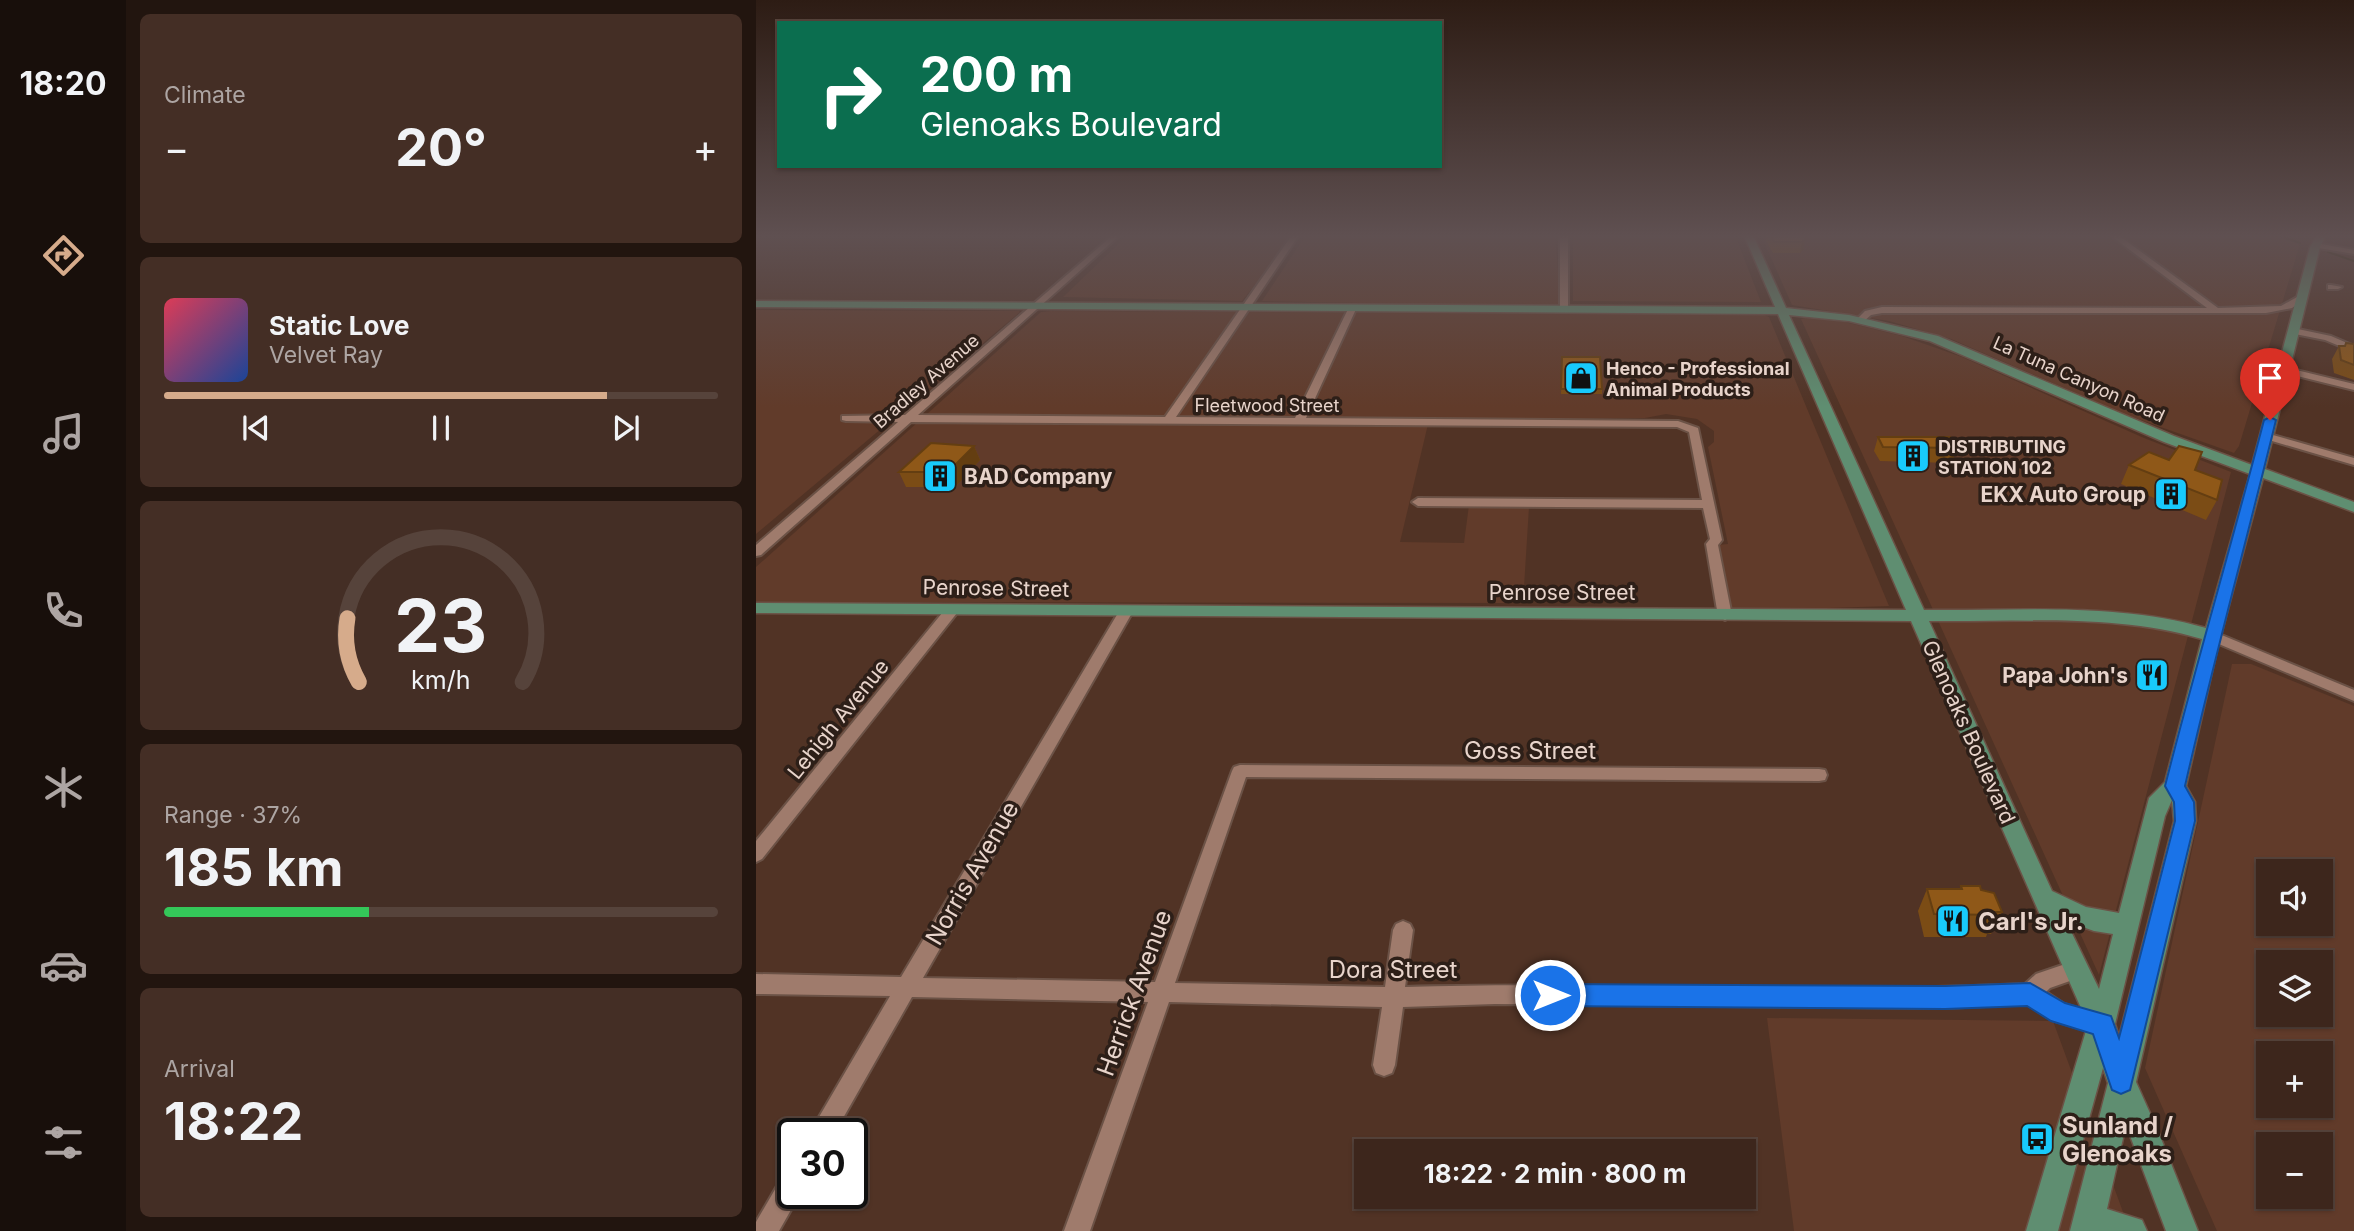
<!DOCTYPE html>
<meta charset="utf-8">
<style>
body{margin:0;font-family:Inter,sans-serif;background:#442e25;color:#f1f3f6;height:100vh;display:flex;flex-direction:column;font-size:26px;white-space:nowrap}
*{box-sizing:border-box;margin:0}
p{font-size:23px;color:#ada5a3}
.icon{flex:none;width:38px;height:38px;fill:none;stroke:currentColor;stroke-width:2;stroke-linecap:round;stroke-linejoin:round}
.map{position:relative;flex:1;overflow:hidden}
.sheet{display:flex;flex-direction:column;gap:14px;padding:14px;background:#22150f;width:630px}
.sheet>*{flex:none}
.guide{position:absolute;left:21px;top:21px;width:665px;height:147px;border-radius:0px;box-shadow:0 2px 5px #0004,0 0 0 2px #56433b;background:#0b6e4f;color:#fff;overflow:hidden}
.fabs{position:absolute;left:1500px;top:859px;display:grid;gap:14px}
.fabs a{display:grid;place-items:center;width:77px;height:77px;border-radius:0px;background:#3d261c;box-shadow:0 2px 5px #0004,0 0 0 2px #56433b;font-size:35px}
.speed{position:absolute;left:21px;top:1118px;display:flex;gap:14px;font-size:35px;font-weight:700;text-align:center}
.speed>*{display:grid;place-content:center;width:91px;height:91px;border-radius:50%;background:#3d261c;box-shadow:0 2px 5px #0004,0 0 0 2px #56433b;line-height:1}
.speed .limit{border:4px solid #111;border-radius:10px;background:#fff;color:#111}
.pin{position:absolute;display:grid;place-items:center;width:60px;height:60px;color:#fff;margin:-72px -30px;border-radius:50% 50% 50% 0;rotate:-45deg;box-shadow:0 0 7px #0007}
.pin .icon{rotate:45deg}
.me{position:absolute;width:77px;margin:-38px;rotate:90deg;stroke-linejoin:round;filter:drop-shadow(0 0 5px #0008)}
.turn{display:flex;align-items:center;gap:24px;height:147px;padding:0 28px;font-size:32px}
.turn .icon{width:91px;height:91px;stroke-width:2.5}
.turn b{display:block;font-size:49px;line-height:60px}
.big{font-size:52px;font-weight:700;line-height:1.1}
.sheet .tile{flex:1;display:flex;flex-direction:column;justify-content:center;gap:10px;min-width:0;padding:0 24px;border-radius:10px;background:#442e25}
.sheet .dial{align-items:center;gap:0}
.dial svg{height:182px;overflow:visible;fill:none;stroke:#56433b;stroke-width:7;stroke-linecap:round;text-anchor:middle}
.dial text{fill:#f1f3f6;stroke:none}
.song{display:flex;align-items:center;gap:21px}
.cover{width:84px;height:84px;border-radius:10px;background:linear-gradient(135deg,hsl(350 70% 55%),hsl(220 70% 35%))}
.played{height:7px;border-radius:4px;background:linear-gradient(90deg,#d6ab8b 80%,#56433b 80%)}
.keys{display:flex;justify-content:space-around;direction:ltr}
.heat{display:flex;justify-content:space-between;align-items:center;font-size:38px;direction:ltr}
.charge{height:10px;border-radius:5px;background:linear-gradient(90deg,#34c759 37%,#56433b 0)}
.trip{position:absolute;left:598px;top:1139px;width:402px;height:70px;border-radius:0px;background:#3d261c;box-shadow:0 2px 5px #0004,0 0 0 2px #56433b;font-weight:700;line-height:70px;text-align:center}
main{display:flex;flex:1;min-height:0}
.menu{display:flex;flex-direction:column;width:126px;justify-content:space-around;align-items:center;background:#180f0b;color:#ada5a3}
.menu .icon{width:49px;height:49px}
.menu .on{color:#d6ab8b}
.menu b{font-size:32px;color:#f1f3f6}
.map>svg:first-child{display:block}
.built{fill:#613b2a;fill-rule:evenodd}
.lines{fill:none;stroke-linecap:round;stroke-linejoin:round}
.stream{stroke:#292603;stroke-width:2}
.minor-casing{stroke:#6b5246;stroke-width:4}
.major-casing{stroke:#6b5246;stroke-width:3}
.minor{fill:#9f7b6c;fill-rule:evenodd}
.major{fill:#5f8e71;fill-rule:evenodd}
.wall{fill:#7b4c15}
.shaded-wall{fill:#643e11}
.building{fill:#8f5818;stroke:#643e11;stroke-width:2}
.route{fill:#1a73e8;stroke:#114b97;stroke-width:2}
.labels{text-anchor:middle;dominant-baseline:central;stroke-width:7;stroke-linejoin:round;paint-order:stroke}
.far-poi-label{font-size:18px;font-weight:bold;fill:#e8d4cb;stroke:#2d1f18;text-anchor:start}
.far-street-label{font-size:18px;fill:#e8d4cb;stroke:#2d1f18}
.poi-label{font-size:21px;font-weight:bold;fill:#e8d4cb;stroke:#2d1f18;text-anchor:end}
.street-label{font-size:21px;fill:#e8d4cb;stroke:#2d1f18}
.near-street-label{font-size:24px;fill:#e8d4cb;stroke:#2d1f18}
.near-poi-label{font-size:24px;font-weight:bold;fill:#e8d4cb;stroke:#2d1f18;text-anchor:start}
</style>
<main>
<nav class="menu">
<b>18:20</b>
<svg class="icon on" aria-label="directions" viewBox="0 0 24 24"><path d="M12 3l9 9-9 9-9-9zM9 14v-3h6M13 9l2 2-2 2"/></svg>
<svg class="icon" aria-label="music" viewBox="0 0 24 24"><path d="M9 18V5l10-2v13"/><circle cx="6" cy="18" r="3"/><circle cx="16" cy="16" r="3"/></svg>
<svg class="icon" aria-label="phone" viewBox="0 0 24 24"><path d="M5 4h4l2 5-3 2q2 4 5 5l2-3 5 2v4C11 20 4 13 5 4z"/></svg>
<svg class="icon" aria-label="climate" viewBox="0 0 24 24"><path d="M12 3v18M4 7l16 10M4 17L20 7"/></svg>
<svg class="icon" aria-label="car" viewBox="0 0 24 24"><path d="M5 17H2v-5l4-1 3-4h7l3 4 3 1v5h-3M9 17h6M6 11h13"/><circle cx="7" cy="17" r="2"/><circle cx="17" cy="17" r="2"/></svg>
<svg class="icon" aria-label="filters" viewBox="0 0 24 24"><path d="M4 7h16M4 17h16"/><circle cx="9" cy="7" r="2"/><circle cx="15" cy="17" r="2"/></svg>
</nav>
<section class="sheet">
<div class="tile"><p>Climate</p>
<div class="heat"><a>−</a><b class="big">20°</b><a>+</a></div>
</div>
<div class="tile">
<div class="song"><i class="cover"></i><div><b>Static Love</b><p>Velvet Ray</p></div></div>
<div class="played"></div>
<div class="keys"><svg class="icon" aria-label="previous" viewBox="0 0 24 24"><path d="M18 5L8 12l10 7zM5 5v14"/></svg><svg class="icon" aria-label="pause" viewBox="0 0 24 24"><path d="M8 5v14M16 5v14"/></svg><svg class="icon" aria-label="next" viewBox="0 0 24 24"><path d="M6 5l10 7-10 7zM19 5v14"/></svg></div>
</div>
<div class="tile dial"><svg viewBox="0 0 100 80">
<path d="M14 69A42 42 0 1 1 86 69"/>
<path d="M14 69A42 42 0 0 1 9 41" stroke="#d6ab8b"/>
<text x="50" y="56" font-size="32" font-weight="700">23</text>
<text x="50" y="72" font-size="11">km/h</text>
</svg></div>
<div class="tile"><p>Range · 37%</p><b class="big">185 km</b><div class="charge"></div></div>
<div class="tile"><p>Arrival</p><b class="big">18:22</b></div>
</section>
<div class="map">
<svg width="1598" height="1231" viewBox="0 0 1598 1231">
<rect width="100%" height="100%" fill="#513325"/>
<path class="built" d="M372,235H539L486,301L307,297Z
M550,235H799L805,307L506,301Z
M817,235H979L1005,302L817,301Z
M1005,235H1517L1544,244L1483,446L1478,453L1368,414L1195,339L1133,321L1036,305Z
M0,310L263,311L264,312L0,534Z
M295,311L1006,314L1013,317L1133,606L988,611L976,608L962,545L972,544L952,447L958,442V431L941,419L910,414L889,418L673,420L644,542L708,543L713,505L773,507L767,603L0,602V567L285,312Z
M1052,317L1089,322L1146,336L1206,357L1388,438L1475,472L1343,975L1045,319Z
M1476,664H1495L1598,706V1231H1461L1389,1068ZM1512,872H1564V924H1512ZM1512,962H1564V1015H1512ZM1512,1054H1564V1106H1512ZM1512,1144H1564V1197H1512Z
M1011,1018L1297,1021L1374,1231H1038Z"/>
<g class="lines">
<path class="stream" d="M1521,235L1544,243
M1572,252L1598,261"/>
<g class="minor-casing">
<path id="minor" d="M357,235H364L162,415L409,417L536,235H543L420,417L539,418L593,307L600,305L601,307L550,418L922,421L942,428L966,540L962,545L976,616L969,620L962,616L950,544L954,539L947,508L662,506L656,502L662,498L946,500L933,432L921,427L155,422L5,555L0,556V545L142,422L90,421L86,420V416L149,415Z
M804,235H812V308L808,311L804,308Z
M1354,235H1362L1462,308L1525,306L1543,296L1550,298L1536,308L1510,313H1126L1115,315L1107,322L1100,320L1109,311L1126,307L1451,308Z
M1560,243L1598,250V254L1557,247V243Z
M1575,285L1586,287L1582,289H1572V285Z
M1537,328L1575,336L1598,346V352L1569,340L1534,333L1533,331Z
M1528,367L1598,384V390L1525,372V368Z
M1510,433L1598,458V465L1506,438L1505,436Z
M196,606L203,610L201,613L6,859L0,862V841L191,607Z
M369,609L376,613L167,978L399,982L476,771L478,767L484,765L1063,769L1069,770L1071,775L1069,780L1063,781L490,777L419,983L629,987L637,930L640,924L647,921L654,924L657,930L649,987C856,981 1063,994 1269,984L1280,974L1321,960L1328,962L1331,969L1328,976L1294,988L1290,992L1308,1004L1354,1018L1357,1025L1354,1032L1346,1035L1296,1020L1271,1004L1189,1008L739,1004L647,1007L639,1065L636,1073L628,1076L620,1073L617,1065L626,1007L413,1002L334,1231H308L392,1002L156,997L78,1134H53L134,996L0,994V974L145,977L362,613Z
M1456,631L1598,690V701L1451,639L1449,636L1451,633Z
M37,1171V1194H44L23,1231H0V1222L28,1174Z"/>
</g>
<g class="major-casing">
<path id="major" d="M988,235H997L1030,308L1093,315L1182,336L1418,436L1496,465L1554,247L1561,235H1570L1564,247L1509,469L1598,502V512L1507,478L1461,650L1430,786L1439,802L1440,821L1380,1082L1402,1131L1442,1231H1410L1370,1125L1351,1209L1386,1220L1391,1231H1314L1352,1083L1347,1068L1302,1231H1270L1332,1024L1155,621L0,613V603L1150,610L1022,314L0,307V301L1019,307ZM1033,315L1093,321L1174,341L1408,442L1494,474L1450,628C1359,602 1261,611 1168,610ZM1173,621C1263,622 1358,613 1446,639L1409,782L1393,798L1363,913L1330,907L1296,891ZM1416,800L1418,821L1363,1037L1359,1024L1409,816ZM1310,921L1338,931L1357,934L1343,989Z"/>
</g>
<use href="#minor" class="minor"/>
<use href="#major" class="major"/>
</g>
<path class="wall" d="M1011,235H1048V249L1044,253H1017L1010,241Z
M1590,343L1598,344V380L1578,373L1576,359L1583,346H1588Z
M806,357L846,389V394H805Z
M1122,437L1201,448L1196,463L1124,461L1118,451Z
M218,446L224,460L199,487H150L143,472Z
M1373,465L1439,470L1461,500L1450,520L1365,484Z
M1205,886L1225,890L1246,912L1235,934H1231L1230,937H1168L1162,911L1171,889H1204Z"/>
<path class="shaded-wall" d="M1049,238L1048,249L1044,253L1046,242Z
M218,446L224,460L199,487L192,472Z"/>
<path class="building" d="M1015,235H1048L1049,238L1046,242H1018Z
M1590,343L1598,344V365L1585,360L1583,346H1589Z
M806,357H844L846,389H805Z
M1122,437H1194L1201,448L1127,447Z
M175,443L218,446L192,472H143Z
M1423,446L1446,452L1439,470L1466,480L1461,500L1373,465L1393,452L1413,460Z
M1205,886H1224L1225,890L1238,893L1246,912H1239L1241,915L1178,914L1171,889H1206Z"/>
<linearGradient id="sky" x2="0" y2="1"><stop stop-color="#2d1c14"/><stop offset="0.58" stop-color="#5f5051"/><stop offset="1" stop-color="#5f5051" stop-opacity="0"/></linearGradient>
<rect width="1598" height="407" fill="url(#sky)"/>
<path class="route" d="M1514,417L1520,420C1490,543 1457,663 1429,786L1438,802L1439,821L1374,1090L1365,1094L1356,1090L1337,1034L1295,1021L1271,1006L1189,1009L794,1006L786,1003L783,995L786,987L794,984L1189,986L1274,983L1309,1003L1355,1016L1363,1038L1419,821L1418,802L1409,786C1440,664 1476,543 1508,420Z"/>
<defs>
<g id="shop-square" transform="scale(1.75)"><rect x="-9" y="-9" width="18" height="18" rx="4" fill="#18cafc" stroke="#2d1f18"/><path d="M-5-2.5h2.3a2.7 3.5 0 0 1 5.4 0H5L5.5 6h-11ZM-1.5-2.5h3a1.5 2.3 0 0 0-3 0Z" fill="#111"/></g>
<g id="building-square" transform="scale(1.75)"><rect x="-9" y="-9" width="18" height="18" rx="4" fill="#18cafc" stroke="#2d1f18"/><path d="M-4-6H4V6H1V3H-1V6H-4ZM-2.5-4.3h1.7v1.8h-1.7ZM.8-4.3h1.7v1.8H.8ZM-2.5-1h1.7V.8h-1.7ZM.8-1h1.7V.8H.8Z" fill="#111"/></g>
<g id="restaurant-square" transform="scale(1.75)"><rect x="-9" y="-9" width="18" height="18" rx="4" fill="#18cafc" stroke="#2d1f18"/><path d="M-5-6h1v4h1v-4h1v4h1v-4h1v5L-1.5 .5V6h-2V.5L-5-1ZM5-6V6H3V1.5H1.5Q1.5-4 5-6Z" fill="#111"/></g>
<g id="bus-square" transform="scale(1.75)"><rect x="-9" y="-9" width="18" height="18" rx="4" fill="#18cafc" stroke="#2d1f18"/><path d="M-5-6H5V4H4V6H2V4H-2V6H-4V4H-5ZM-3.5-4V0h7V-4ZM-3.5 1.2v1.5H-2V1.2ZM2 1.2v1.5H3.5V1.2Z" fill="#111"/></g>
</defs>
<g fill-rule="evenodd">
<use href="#shop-square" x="825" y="378"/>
<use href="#building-square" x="1157" y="456"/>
<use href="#building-square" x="184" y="476"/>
<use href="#building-square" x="1415" y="494"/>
<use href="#restaurant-square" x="1396" y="675"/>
<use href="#restaurant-square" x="1197" y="921"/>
<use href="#bus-square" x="1281" y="1139"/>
</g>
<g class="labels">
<g class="far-poi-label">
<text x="850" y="368">Henco - Professional<tspan x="850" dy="21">Animal Products</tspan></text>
<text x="1182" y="446">DISTRIBUTING<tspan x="1182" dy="21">STATION 102</tspan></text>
</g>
<g class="far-street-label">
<text transform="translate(1323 379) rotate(24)">La Tuna Canyon Road</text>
<text transform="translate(170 381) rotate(-41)">Bradley Avenue</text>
<text x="511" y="405">Fleetwood Street</text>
</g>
<g class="poi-label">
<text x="208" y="476" text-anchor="start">BAD Company</text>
<text x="1390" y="494">EKX Auto Group</text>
<text x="1372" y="675">Papa John's</text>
</g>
<g class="street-label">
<text transform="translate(240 588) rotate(1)">Penrose Street</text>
<text x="806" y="592">Penrose Street</text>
<text transform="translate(82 719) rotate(-51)">Lehigh Avenue</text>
<text transform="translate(1213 732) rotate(66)">Glenoaks Boulevard</text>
</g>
<g class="near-street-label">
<text x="774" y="750">Goss Street</text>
<text transform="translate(216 873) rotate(-60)">Norris Avenue</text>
<text x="637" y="969">Dora Street</text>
<text transform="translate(378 993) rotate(-70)">Herrick Avenue</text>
</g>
<g class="near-poi-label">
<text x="1222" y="921">Carl's Jr.</text>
<text x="1306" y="1125">Sunland /<tspan x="1306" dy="28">Glenoaks</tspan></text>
</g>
</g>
</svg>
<div class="fabs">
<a><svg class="icon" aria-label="sound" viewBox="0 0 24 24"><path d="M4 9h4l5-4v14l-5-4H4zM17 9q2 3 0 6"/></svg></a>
<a><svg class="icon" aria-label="layers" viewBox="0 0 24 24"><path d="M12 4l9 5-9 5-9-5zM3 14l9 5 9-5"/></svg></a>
<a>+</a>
<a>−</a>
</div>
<div class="speed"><div class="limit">30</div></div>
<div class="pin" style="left:1514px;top:420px;background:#d93025"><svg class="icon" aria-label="arrive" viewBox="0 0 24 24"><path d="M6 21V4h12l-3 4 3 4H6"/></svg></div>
<svg class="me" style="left:794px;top:995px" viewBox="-20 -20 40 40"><circle r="17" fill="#1a73e8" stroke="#fff" stroke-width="3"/><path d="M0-11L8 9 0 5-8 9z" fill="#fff"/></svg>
<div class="trip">18:22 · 2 min · 800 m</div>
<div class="guide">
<div class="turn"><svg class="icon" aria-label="right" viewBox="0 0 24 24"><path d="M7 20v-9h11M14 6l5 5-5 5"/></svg><div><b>200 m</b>Glenoaks Boulevard</div></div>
</div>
</div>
</main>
